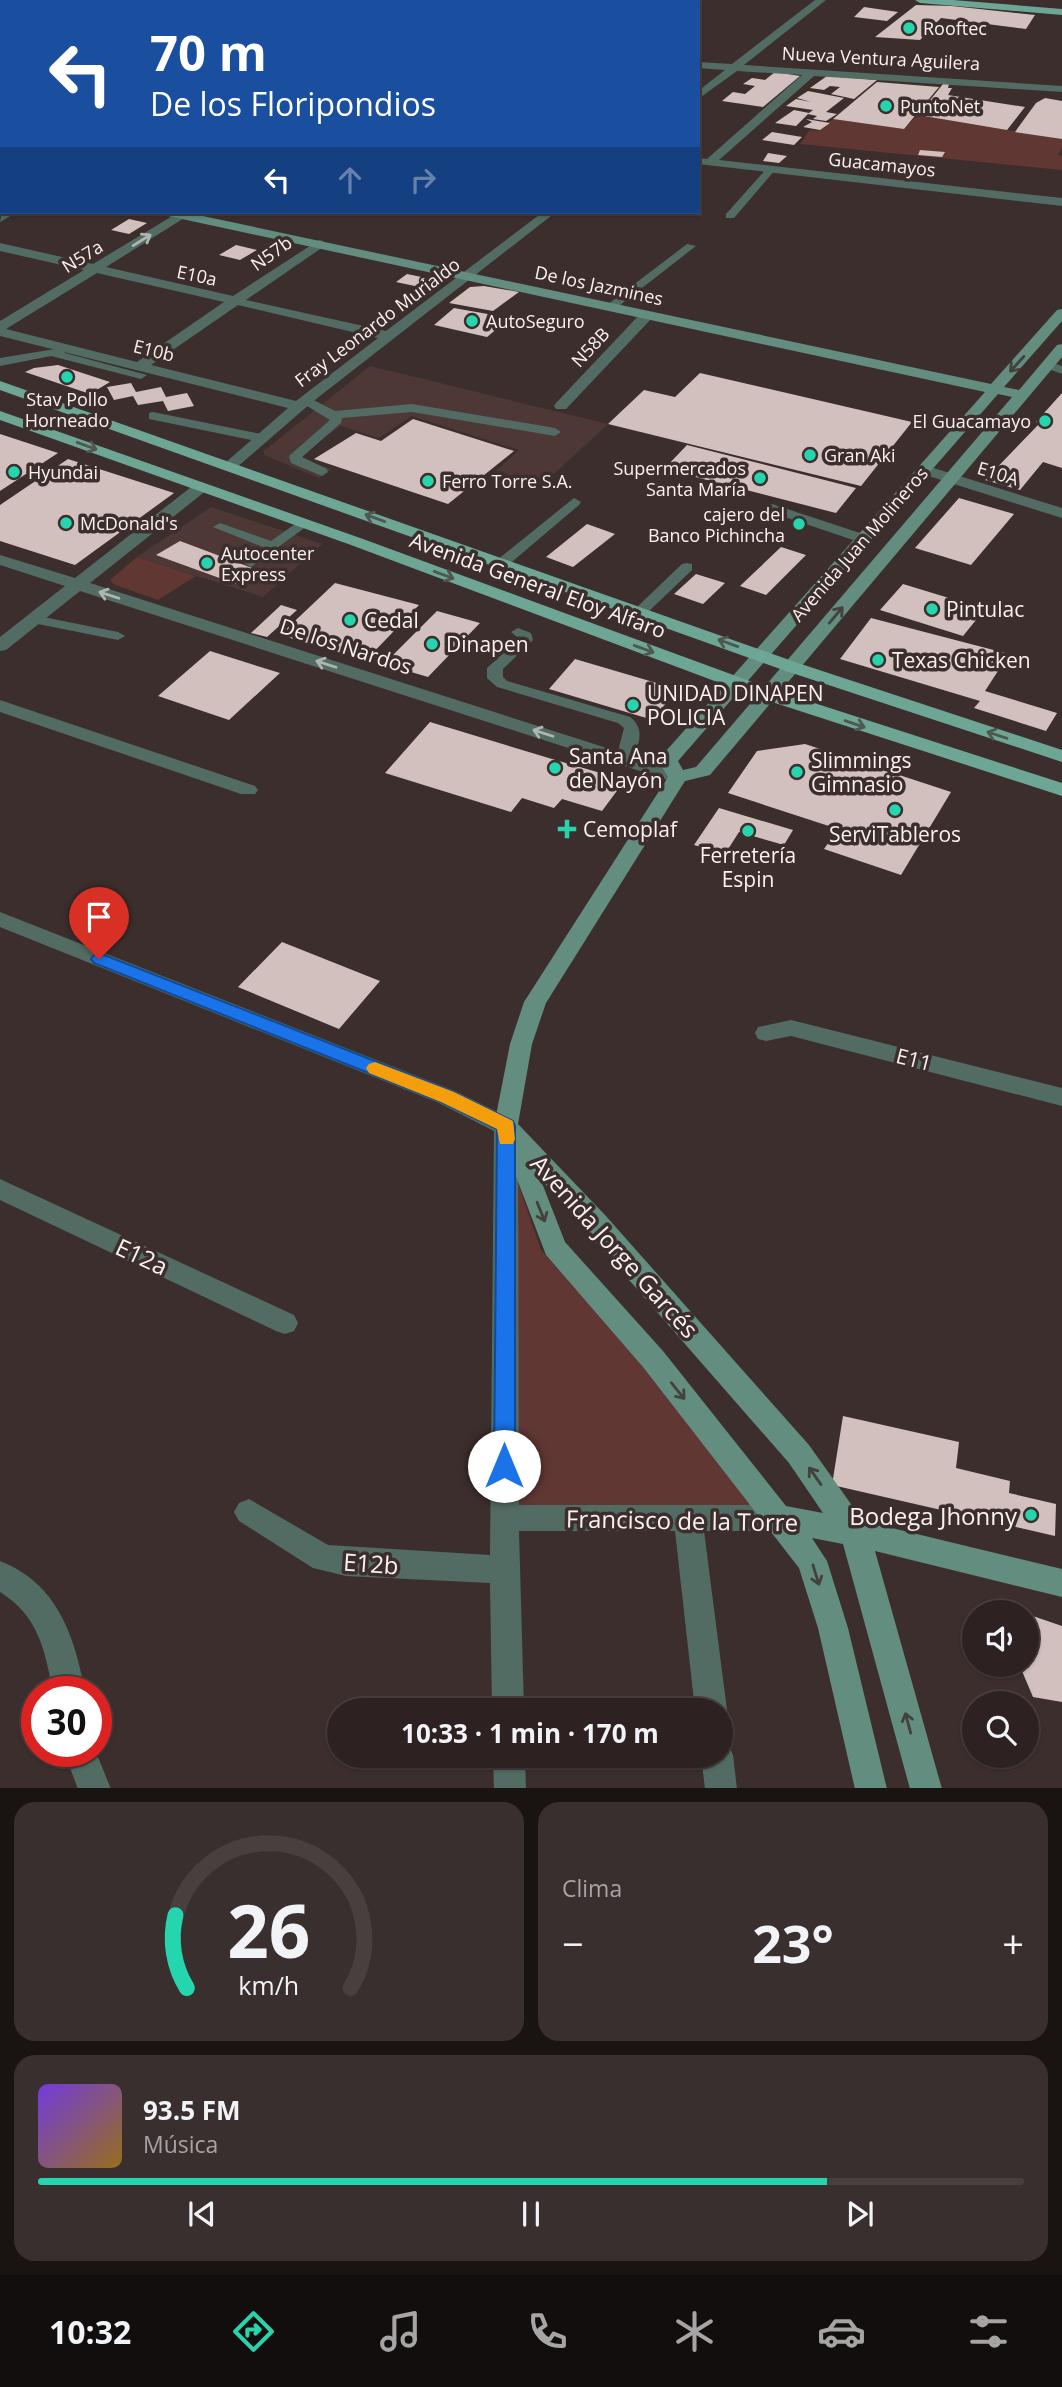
<!DOCTYPE html>
<html lang="es">
<meta charset="utf-8">
<style>
body{margin:0;font-family:"Open Sans",sans-serif;background:#392f2e;color:#f1f3f6;height:100vh;display:flex;flex-direction:column;font-size:26px;white-space:nowrap}
*{box-sizing:border-box;margin:0}
p{font-size:23px;color:#a7a4a5}
.icon{flex:none;width:38px;height:38px;fill:none;stroke:currentColor;stroke-width:2;stroke-linecap:round;stroke-linejoin:round}
.map{position:relative;height:1788px;overflow:hidden}
.panel{display:flex;flex-direction:column;gap:14px;padding:14px;background:#191312;flex:1}
.panel>*{flex:none}
.hud{position:absolute;left:0px;top:0px;width:700px;height:214px;box-shadow:0 2px 5px #0004,0 0 0 2px #483f3f;background:#1a4fa0;color:#fff;overflow:hidden}
.buttons{position:absolute;left:962px;top:1600px;display:grid;gap:14px}
.buttons a{display:grid;place-items:center;width:77px;height:77px;border-radius:50%;background:#2d2221;box-shadow:0 2px 5px #0004,0 0 0 2px #483f3f;font-size:35px}
.speed{position:absolute;left:21px;top:1676px;display:flex;gap:14px;font-size:35px;font-weight:700;text-align:center}
.speed>*{display:grid;place-content:center;width:91px;height:91px;border-radius:50%;background:#2d2221;box-shadow:0 2px 5px #0004,0 0 0 2px #483f3f;line-height:1}
.speed .limit{border:10px solid #d22;background:#fff;color:#111}
.pin{position:absolute;display:grid;place-items:center;width:60px;height:60px;color:#fff;margin:-72px -30px;border-radius:50% 50% 50% 0;rotate:-45deg;box-shadow:0 0 7px #0007}
.pin .icon{rotate:45deg}
.me{position:absolute;width:77px;margin:-38px;rotate:0deg;stroke-linejoin:round;filter:drop-shadow(0 0 5px #0008)}
.turn{display:flex;align-items:center;gap:24px;height:147px;padding:0 35px;font-size:32px}
.turn .icon{width:91px;height:91px;stroke-width:2.5}
.turn b{display:block;font-size:49px;line-height:60px}
.lanes{display:flex;align-items:center;height:66px;padding:0 35px;background:#0003;justify-content:center;gap:35px;direction:ltr}
.lanes .off{opacity:.35}
.big{font-size:52px;font-weight:700;line-height:1.1}
.panel .widget{flex:1;display:flex;flex-direction:column;justify-content:center;gap:10px;min-width:0;padding:0 24px;border-radius:21px;background:#392f2e}
.panel .dial{align-items:center;gap:0}
.dial svg{height:182px;overflow:visible;fill:none;stroke:#483f3f;stroke-width:7;stroke-linecap:round;text-anchor:middle}
.dial text{fill:#f1f3f6;stroke:none}
.song{display:flex;align-items:center;gap:21px}
.cover{width:84px;height:84px;border-radius:10px;background:linear-gradient(135deg,hsl(260 70% 55%),hsl(40 70% 35%))}
.played{height:7px;border-radius:4px;background:linear-gradient(90deg,#25d5ae 80%,#483f3f 80%)}
.keys{display:flex;justify-content:space-around;direction:ltr}
.heat{display:flex;justify-content:space-between;align-items:center;font-size:38px;direction:ltr}
.panel .tiles{flex:1;display:grid;gap:14px;grid-template-columns:1fr 1fr}
.widget:last-child{grid-column:span 2}
.trip{position:absolute;left:327px;top:1698px;width:406px;height:70px;border-radius:35px;background:#2d2221;box-shadow:0 2px 5px #0004,0 0 0 2px #483f3f;font-weight:700;line-height:70px;text-align:center}
.tab-bar{display:flex;height:112px;justify-content:space-around;align-items:center;background:#120e0d;color:#a7a4a5}
.tab-bar .icon{width:49px;height:49px}
.tab-bar .selected{color:#25d5ae}
.tab-bar b{font-size:32px;color:#f1f3f6}
.map>svg:first-child{display:block}
.built{fill:#4d3836}
.green{fill:#613734}
.building{fill:#d2c0be}
.lines{fill:none;stroke-linecap:round;stroke-linejoin:round}
.lane{fill:#526c64;fill-rule:evenodd}
.street{fill:#526c64;fill-rule:evenodd}
.secondary{fill:#628d7f;fill-rule:evenodd}
.primary{fill:#6ea695;fill-rule:evenodd}
.oneway{stroke:#afb5b1}
.oneway2{stroke:#44413d}
.oneway3{stroke:#4e5851}
.route{fill:#1a73e8;stroke:#114b97;stroke-width:2}
.slow{fill:#f59e0b}
.poi-dot{fill:#25d5ae;stroke:#3c2e2c;stroke-width:2.5}
.labels{text-anchor:middle;dominant-baseline:central;stroke-width:7;stroke-linejoin:round;paint-order:stroke}
.far-poi-label{font-size:18px;fill:#fbf1f0;stroke:#3c2e2c;text-anchor:start}
.far-street-label{font-size:18px;fill:#fbf1f0;stroke:#3c2e2c}
.street-label{font-size:21px;fill:#fbf1f0;stroke:#3c2e2c}
.poi-label{font-size:21px;fill:#fbf1f0;stroke:#3c2e2c;text-anchor:start}
.near-street-label{font-size:24px;fill:#fbf1f0;stroke:#3c2e2c}
.near-poi-label{font-size:24px;fill:#fbf1f0;stroke:#3c2e2c;text-anchor:end}
</style>
<div class="map">
<svg width="1062" height="1789" viewBox="0 0 1062 1789">
<rect width="100%" height="100%" fill="#3c2e2c"/>
<path class="built" d="M370,366L608,424L542,485L496,471L519,450L412,416L379,438L341,426L303,452L302,459L332,469L319,478L264,455V451Z
M211,507L322,544L263,597L137,557Z"/>
<path class="green" d="M918,115L1062,139V148L1058,155L1062,156V170L800,144L810,130L819,131L833,119L904,129Z
M137,557L196,576L158,600L113,584L110,580Z
M509,1157L541,1250L780,1518H504Z"/>
<path class="building" d="M916,5L952,6L1035,15L1026,29L941,18L920,40L875,37Z
M864,7L898,12L887,21L854,17Z
M775,72L800,76L763,107L722,101L733,92L745,94L755,86L743,84L752,78L765,80Z
M827,76L877,80L854,99L831,94L840,87L830,86L824,90L810,88Z
M877,82L939,87L904,129L833,119Z
M943,84H949L948,88H952L948,95L1025,107L1007,130L918,115Z
M808,91L844,98L826,112L837,114L826,121L813,119L817,116L808,114L796,126L775,123L794,110L809,113L813,110L786,106L796,99L811,102L797,98Z
M1045,98L1062,101V139L1015,132L1036,103Z
M806,119L830,123L820,130L803,127L812,122Z
M772,132L802,137L794,145L762,140Z
M920,150L945,152L942,157L918,155Z
M768,153L787,156L779,163L763,161Z
M129,219L147,223L129,234L111,230Z
M236,245L257,250L240,260L219,255Z
M407,274L436,280L438,283L429,289L396,282Z
M484,286L519,292L493,311L449,303L470,287Z
M454,308L510,318L487,337L434,325Z
M58,365L110,382L90,394L25,372L34,368Z
M700,373L912,422L861,486L608,424L644,390L675,397Z
M131,383L136,392L161,387L166,397L187,393L194,406L168,411L163,401L138,405L133,396L114,400L107,387Z
M1062,393V468L1043,462L1020,490L985,480L1040,423L1036,422Z
M413,419L514,451L448,504L314,459L356,433L381,441Z
M0,434L58,453L0,491Z
M687,445L856,488L836,513L664,469Z
M68,459L174,493L75,565L0,541V505Z
M959,498L1014,514L971,565L915,548Z
M587,524L615,534L573,567L546,557Z
M180,541L257,570L236,584L156,555Z
M781,547L806,555L766,595L740,586Z
M696,574L725,583L703,604L674,594Z
M335,583L419,605L366,660L280,635Z
M903,584L985,609L963,636L880,610Z
M281,605L297,610L267,637L251,633Z
M437,611L480,623L428,677L384,664Z
M871,618L1009,654L985,691L1057,713L1046,731L974,708L980,701L840,659Z
M210,651L248,663L280,673L229,720L158,696Z
M575,659L677,689L653,720L549,689Z
M430,722L552,759L625,780L602,811L562,799L554,808L522,798L511,812L385,773Z
M805,744L951,792L901,875L824,849L838,829L728,793L757,751Z
M719,808L793,830L784,845L739,832L725,854L694,845Z
M282,942L380,981L339,1029L238,987Z
M843,1416L959,1442L956,1468L1010,1481L1009,1493L1056,1504L1055,1536L832,1485Z
M1027,1614L1062,1626V1702L1033,1697L1019,1664H1027Z"/>
<g class="lines">
<path class="lane" d="M610,0H618L608,2Z
M768,167L776,169L734,218H726V214Z
M687,244L696,246L615,309H607V305Z
M61,348L65,349V353L147,375L141,379L51,356L0,366V358Z
M1047,361L1062,366V374L1043,367L1041,365Z
M306,396L335,411L412,404L555,428L561,432L555,436L412,412L342,418L341,423L302,457L327,469L328,472L322,476L291,463L289,456L330,420L302,403V397Z
M153,412L261,434L267,438L261,442L149,419V413Z
M574,498L581,502L579,505L507,566H497V560Z
M772,504L869,536L871,539L864,543L859,542L767,511L765,508Z
M302,519L307,520V526L251,567L244,563L263,547L213,527L220,523L271,541Z
M687,563L692,564V570L645,615H635L633,612L635,609L682,564Z
M33,615L118,632L125,636L118,640L28,622L26,619Z
M518,628L531,633L533,640L503,669V677L507,681L630,717C646,729 639,746 630,762L624,764L616,759L624,728L618,723L497,687L487,678V668L519,639L511,632Z"/>
<path class="street" d="M400,0H411L398,2Z
M815,0H826L744,65L1062,86V92L814,76L719,160L1062,198V206L698,164V158L707,159L802,75L737,71L698,99V91L725,70L698,68V62L732,64Z
M0,17H2V23H0Z
M0,143H2L0,150Z
M2,212H17L0,222Z
M179,212L189,215L106,267L233,296L319,240L323,241V247L246,300L386,331L543,212H556L311,403L235,469L230,471L222,466L225,463L288,408L0,336V321L84,270L0,251V243L93,264ZM97,273L224,302L137,362L6,329ZM238,305L378,338L296,401L151,365Z
M647,311L654,315L652,318L566,409H556L554,406L556,403L642,312Z
M924,465L1062,508V518L919,473L916,470L919,467Z
M201,482L209,487L207,490L90,583L685,773L688,777L685,781H671L80,591L6,650L0,651V637L65,586L0,565V555L75,578L195,484Z
M0,700L255,786L258,790L255,794H241L0,712Z
M0,912L455,1091L514,1120L518,1126L519,1505H780L790,1508L795,1518L790,1528L780,1531H704L727,1710L722,1721L721,1710H695L675,1531H519L524,1710H492L490,1583L346,1576L313,1568L239,1521L234,1512L239,1503L249,1499L328,1545L490,1555L494,1131L439,1103L0,927Z
M791,1020L1062,1088V1106L791,1036L766,1041L758,1039L755,1033L758,1027Z
M0,1179L294,1315L298,1323L294,1331L285,1334L276,1331L0,1200Z
M0,1561C57,1583 75,1636 85,1692H53C45,1651 39,1616 0,1592Z
M721,1741L728,1744L733,1755L737,1789H705L701,1755H721Z
M64,1752H96L111,1789H78Z
M493,1755H525L526,1789H494Z"/>
<path class="secondary" d="M0,172H2V180H0Z
M162,212H184L991,384L1057,310L1062,309V321L1004,387L1019,390L1057,345L1062,344V357L710,775L685,781L546,1003L532,1044L518,1124L605,1215L809,1445L863,1521L1062,1569V1597L875,1551L942,1789H910L843,1544L812,1538L827,1561L848,1628L887,1789H855L818,1628L799,1568L643,1367L546,1255L500,1135L494,1126L510,1044L524,1002L668,777L658,760L985,392L168,216ZM998,394L1012,397L696,767L683,770L678,761ZM540,1178L789,1463L823,1513L786,1506L663,1351L565,1242Z"/>
<path class="primary" d="M915,0H953L1062,9V15L920,3Z
M0,381L798,663L1062,750V762L786,671L0,390Z
M0,411L363,539L774,690L1062,783V796L760,698L351,545L0,420Z"/>
</g>
<defs><path id="oneway-shaft" d="M-6 0H5M1.5-3L5.5 0L1.5 3" fill="none" stroke-width="1.6" stroke-linecap="round" stroke-linejoin="round" transform="scale(1.75)"/></defs>
<g class="oneway">
<use href="#oneway-shaft" transform="translate(142 240) rotate(-32)"/>
<use href="#oneway-shaft" transform="translate(109 595) rotate(-162)"/>
<use href="#oneway-shaft" transform="translate(326 664) rotate(-162)"/>
<use href="#oneway-shaft" transform="translate(543 733) rotate(-162)"/>
</g>
<g class="oneway2">
<use href="#oneway-shaft" transform="translate(1017 364) rotate(132)"/>
<use href="#oneway-shaft" transform="translate(836 615) rotate(-50)"/>
<use href="#oneway-shaft" transform="translate(541 1212) rotate(68)"/>
<use href="#oneway-shaft" transform="translate(678 1391) rotate(51)"/>
<use href="#oneway-shaft" transform="translate(815 1476) rotate(-125)"/>
<use href="#oneway-shaft" transform="translate(816 1575) rotate(73)"/>
<use href="#oneway-shaft" transform="translate(908 1723) rotate(-105)"/>
</g>
<g class="oneway3">
<use href="#oneway-shaft" transform="translate(87 446) rotate(20)"/>
<use href="#oneway-shaft" transform="translate(375 518) rotate(-160)"/>
<use href="#oneway-shaft" transform="translate(444 575) rotate(20)"/>
<use href="#oneway-shaft" transform="translate(728 643) rotate(-160)"/>
<use href="#oneway-shaft" transform="translate(644 649) rotate(20)"/>
<use href="#oneway-shaft" transform="translate(855 724) rotate(19)"/>
<use href="#oneway-shaft" transform="translate(997 735) rotate(-162)"/>
</g>
<path class="route" d="M99,953L454,1092L513,1121L515,1126V1466L512,1473L504,1475L497,1473L494,1466L497,1129L441,1102L94,963L91,959L94,955Z"/>
<path class="slow" d="M375,1062L454,1092L513,1121L515,1139L513,1144H500L497,1129L441,1102L369,1073L366,1068L369,1064Z"/>
<g class="poi-dot">
<circle cx="909" cy="28" r="7"/>
<circle cx="886" cy="106" r="7"/>
<circle cx="472" cy="321" r="7"/>
<circle cx="67" cy="377" r="7"/>
<circle cx="1045" cy="421" r="7"/>
<circle cx="810" cy="455" r="7"/>
<circle cx="14" cy="472" r="7"/>
<circle cx="760" cy="478" r="7"/>
<circle cx="428" cy="481" r="7"/>
<circle cx="66" cy="523" r="7"/>
<circle cx="799" cy="524" r="7"/>
<circle cx="207" cy="563" r="7"/>
<circle cx="932" cy="609" r="7"/>
<circle cx="350" cy="620" r="7"/>
<circle cx="432" cy="644" r="7"/>
<circle cx="878" cy="660" r="7"/>
<circle cx="633" cy="705" r="7"/>
<circle cx="555" cy="768" r="7"/>
<circle cx="797" cy="772" r="7"/>
<circle cx="895" cy="810" r="7"/>
<path d="M563.5 818.5h7v7h7v7h-7v7h-7v-7h-7v-7h7z"/>
<circle cx="748" cy="831" r="7"/>
<circle cx="1031" cy="1515" r="7"/>
</g>
<g class="labels">
<g class="far-poi-label">
<text x="923" y="28">Rooftec</text>
<text x="900" y="106">PuntoNet</text>
<text x="486" y="321">AutoSeguro</text>
<text x="67" y="399" text-anchor="middle">Stav Pollo<tspan x="67" dy="21">Horneado</tspan></text>
<text x="1031" y="421" text-anchor="end">El Guacamayo</text>
<text x="824" y="455">Gran Aki</text>
<text x="746" y="468" text-anchor="end">Supermercados<tspan x="746" dy="21">Santa María</tspan></text>
<text x="28" y="472">Hyundai</text>
<text x="442" y="481">Ferro Torre S.A.</text>
<text x="785" y="514" text-anchor="end">cajero del<tspan x="785" dy="21">Banco Pichincha</tspan></text>
<text x="80" y="523">McDonald's</text>
<text x="221" y="553">Autocenter<tspan x="221" dy="21">Express</tspan></text>
</g>
<g class="far-street-label">
<text transform="translate(881 58) rotate(3)">Nueva Ventura Aguilera</text>
<text transform="translate(882 164) rotate(6)">Guacamayos</text>
<text transform="translate(271 253) rotate(-35)">N57b</text>
<text transform="translate(82 256) rotate(-32)">N57a</text>
<text transform="translate(197 275) rotate(12)">E10a</text>
<text transform="translate(599 285) rotate(12)">De los Jazmines</text>
<text transform="translate(377 322) rotate(-37)">Fray Leonardo Murialdo</text>
<text transform="translate(590 347) rotate(-47)">N58B</text>
<text transform="translate(154 350) rotate(14)">E10b</text>
<text transform="translate(998 473) rotate(17)">E10A</text>
<text transform="translate(859 544) rotate(-49)">Avenida Juan Molineros</text>
</g>
<g class="street-label">
<text transform="translate(538 585) rotate(20)">Avenida General Eloy Alfaro</text>
<text transform="translate(346 646) rotate(18)">De los Nardos</text>
<text transform="translate(914 1059) rotate(14)">E11</text>
</g>
<g class="poi-label">
<text x="946" y="609">Pintulac</text>
<text x="364" y="620">Cedal</text>
<text x="446" y="644">Dinapen</text>
<text x="892" y="660">Texas Chicken</text>
<text x="647" y="693">UNIDAD DINAPEN<tspan x="647" dy="24">POLICIA</tspan></text>
<text x="569" y="756">Santa Ana<tspan x="569" dy="24">de Nayón</tspan></text>
<text x="811" y="760">Slimmings<tspan x="811" dy="24">Gimnasio</tspan></text>
<text x="583" y="829">Cemoplaf</text>
<text x="895" y="834" text-anchor="middle">ServiTableros</text>
<text x="748" y="855" text-anchor="middle">Ferretería<tspan x="748" dy="24">Espin</tspan></text>
</g>
<g class="near-street-label">
<text transform="translate(615 1246) rotate(48)">Avenida Jorge Garcés</text>
<text transform="translate(142 1256) rotate(25)">E12a</text>
<text transform="translate(682 1520) rotate(1)">Francisco de la Torre</text>
<text transform="translate(371 1563) rotate(4)">E12b</text>
</g>
<g class="near-poi-label">
<text x="1017" y="1515">Bodega Jhonny</text>
</g>
</g>
</svg>
<div class="buttons">
<a><svg class="icon" aria-label="sound" viewBox="0 0 24 24"><path d="M4 9h4l5-4v14l-5-4H4zM17 9q2 3 0 6"/></svg></a>
<a><svg class="icon" aria-label="search" viewBox="0 0 24 24"><circle cx="10" cy="10" r="6"/><path d="M15 15l6 6"/></svg></a>
</div>
<div class="speed"><div class="limit">30</div></div>
<div class="pin" style="left:99px;top:959px;background:#d93025"><svg class="icon" aria-label="arrive" viewBox="0 0 24 24"><path d="M6 21V4h12l-3 4 3 4H6"/></svg></div>
<svg class="me" style="left:504px;top:1466px" viewBox="-20 -20 40 40"><circle r="19" fill="#fff"/><path d="M0-13L10 11 0 6-10 11z" fill="#1a73e8"/></svg>
<div class="trip">10:33 · 1 min · 170 m</div>
<div class="hud">
<div class="turn"><svg class="icon" aria-label="left" viewBox="0 0 24 24"><path d="M17 20v-9H6M10 6l-5 5 5 5"/></svg><div><b>70 m</b>De los Floripondios</div></div>
<div class="lanes"><svg class="icon" aria-label="left" viewBox="0 0 24 24"><path d="M17 20v-9H6M10 6l-5 5 5 5"/></svg><svg class="icon off" aria-label="ahead" viewBox="0 0 24 24"><path d="M12 20V5M6 11l6-6 6 6"/></svg><svg class="icon off" aria-label="right" viewBox="0 0 24 24"><path d="M7 20v-9h11M14 6l5 5-5 5"/></svg></div>
</div>
</div>
<section class="panel">
<div class="tiles">
<div class="widget dial"><svg viewBox="0 0 100 80">
<path d="M14 69A42 42 0 1 1 86 69"/>
<path d="M14 69A42 42 0 0 1 9 37" stroke="#25d5ae"/>
<text x="50" y="56" font-size="32" font-weight="700">26</text>
<text x="50" y="72" font-size="11">km/h</text>
</svg></div>
<div class="widget"><p>Clima</p>
<div class="heat"><a>−</a><b class="big">23°</b><a>+</a></div>
</div>
<div class="widget">
<div class="song"><i class="cover"></i><div><b>93.5 FM</b><p>Música</p></div></div>
<div class="played"></div>
<div class="keys"><svg class="icon" aria-label="previous" viewBox="0 0 24 24"><path d="M18 5L8 12l10 7zM5 5v14"/></svg><svg class="icon" aria-label="pause" viewBox="0 0 24 24"><path d="M8 5v14M16 5v14"/></svg><svg class="icon" aria-label="next" viewBox="0 0 24 24"><path d="M6 5l10 7-10 7zM19 5v14"/></svg></div>
</div>
</div>
</section>
<nav class="tab-bar">
<b>10:32</b>
<svg class="icon selected" aria-label="directions" viewBox="0 0 24 24"><path d="M12 3l9 9-9 9-9-9zM9 14v-3h6M13 9l2 2-2 2"/></svg>
<svg class="icon" aria-label="music" viewBox="0 0 24 24"><path d="M9 18V5l10-2v13"/><circle cx="6" cy="18" r="3"/><circle cx="16" cy="16" r="3"/></svg>
<svg class="icon" aria-label="phone" viewBox="0 0 24 24"><path d="M5 4h4l2 5-3 2q2 4 5 5l2-3 5 2v4C11 20 4 13 5 4z"/></svg>
<svg class="icon" aria-label="climate" viewBox="0 0 24 24"><path d="M12 3v18M4 7l16 10M4 17L20 7"/></svg>
<svg class="icon" aria-label="car" viewBox="0 0 24 24"><path d="M5 17H2v-5l4-1 3-4h7l3 4 3 1v5h-3M9 17h6M6 11h13"/><circle cx="7" cy="17" r="2"/><circle cx="17" cy="17" r="2"/></svg>
<svg class="icon" aria-label="filters" viewBox="0 0 24 24"><path d="M4 7h16M4 17h16"/><circle cx="9" cy="7" r="2"/><circle cx="15" cy="17" r="2"/></svg>
</nav>
